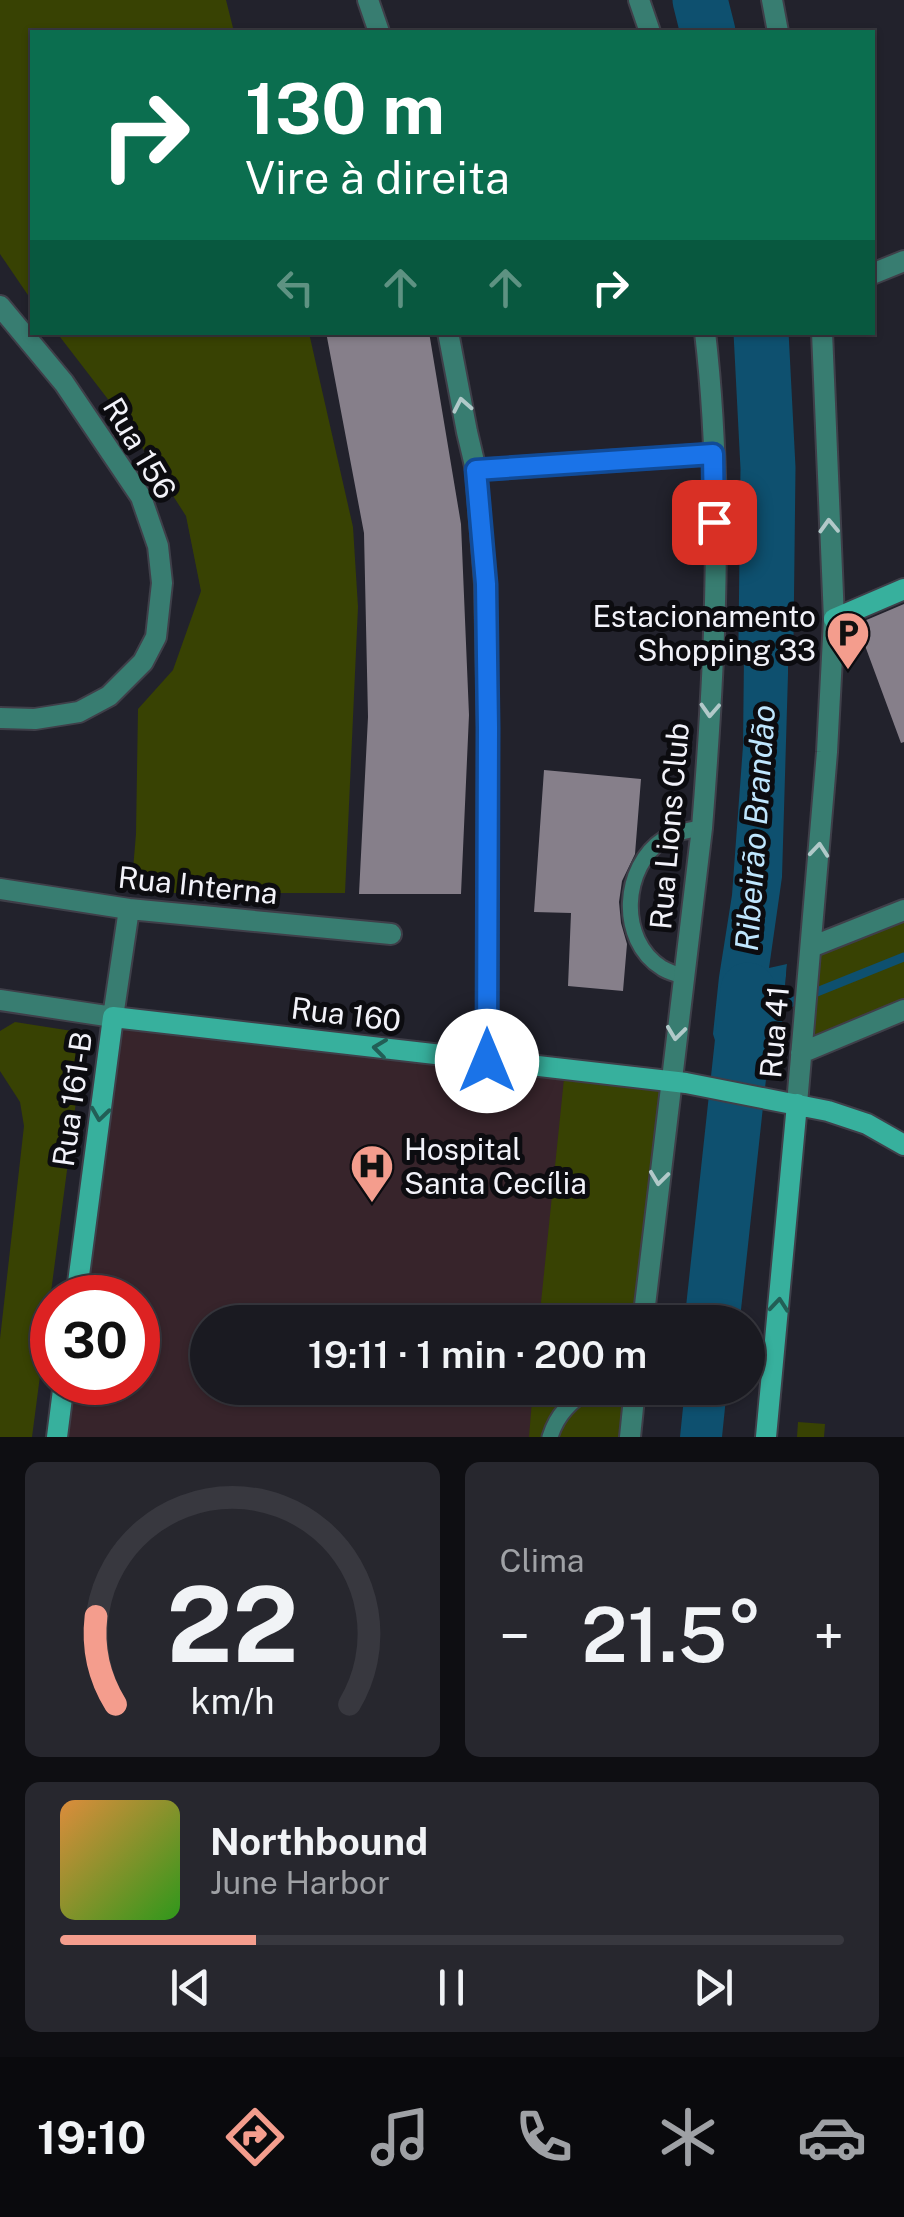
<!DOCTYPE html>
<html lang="pt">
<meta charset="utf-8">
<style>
body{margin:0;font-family:"Public Sans",sans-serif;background:#27272e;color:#f1f3f6;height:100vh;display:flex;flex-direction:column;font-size:38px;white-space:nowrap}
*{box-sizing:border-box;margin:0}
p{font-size:32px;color:#9fa1a5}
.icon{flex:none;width:55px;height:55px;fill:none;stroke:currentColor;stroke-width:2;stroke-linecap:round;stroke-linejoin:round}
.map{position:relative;height:1437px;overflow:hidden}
.panel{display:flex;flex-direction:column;gap:25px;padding:25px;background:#0e0e12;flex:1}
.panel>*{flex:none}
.hud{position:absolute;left:30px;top:30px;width:845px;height:305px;border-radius:0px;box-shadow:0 2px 8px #0004,0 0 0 2px #38383f;background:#0b6e4f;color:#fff;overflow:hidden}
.speed{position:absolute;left:30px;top:1275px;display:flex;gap:20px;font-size:50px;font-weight:700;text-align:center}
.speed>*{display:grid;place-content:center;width:130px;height:130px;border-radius:50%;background:#1a1a21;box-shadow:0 2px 8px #0004,0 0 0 2px #38383f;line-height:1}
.speed .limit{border:15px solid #d22;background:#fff;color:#111}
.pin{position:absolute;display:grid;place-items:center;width:85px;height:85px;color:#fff;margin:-42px;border-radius:20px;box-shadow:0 5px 15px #0006}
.me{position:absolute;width:110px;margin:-55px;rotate:0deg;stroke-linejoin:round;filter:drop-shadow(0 0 8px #0008)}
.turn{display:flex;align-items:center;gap:35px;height:210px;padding:0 50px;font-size:45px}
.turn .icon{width:130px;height:130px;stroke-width:2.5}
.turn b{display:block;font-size:70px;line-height:85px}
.lanes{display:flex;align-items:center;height:95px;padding:0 50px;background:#0003;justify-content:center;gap:50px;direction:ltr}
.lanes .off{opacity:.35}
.big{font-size:75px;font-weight:600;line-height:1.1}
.panel .widget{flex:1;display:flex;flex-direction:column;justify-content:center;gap:15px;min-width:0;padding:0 35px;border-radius:15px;background:#27272e}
.panel .dial{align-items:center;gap:0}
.dial svg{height:260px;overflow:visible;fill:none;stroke:#38383f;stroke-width:7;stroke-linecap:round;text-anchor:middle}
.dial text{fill:#f1f3f6;stroke:none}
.song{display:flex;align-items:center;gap:30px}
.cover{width:120px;height:120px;border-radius:15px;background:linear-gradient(135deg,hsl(30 70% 55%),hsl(110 70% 35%))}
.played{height:10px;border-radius:5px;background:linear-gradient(90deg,#f49d8d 25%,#38383f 25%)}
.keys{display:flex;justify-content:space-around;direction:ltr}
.heat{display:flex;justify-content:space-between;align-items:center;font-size:55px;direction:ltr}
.panel .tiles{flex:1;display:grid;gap:25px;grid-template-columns:1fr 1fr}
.widget:last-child{grid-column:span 2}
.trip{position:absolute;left:190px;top:1305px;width:575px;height:100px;border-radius:50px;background:#1a1a21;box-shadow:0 2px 8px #0004,0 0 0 2px #38383f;font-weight:600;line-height:100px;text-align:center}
.dock{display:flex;height:160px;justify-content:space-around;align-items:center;background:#0a0a0d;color:#9fa1a5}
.dock .icon{width:70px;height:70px}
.dock .current{color:#f49d8d}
.dock b{font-size:45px;color:#f1f3f6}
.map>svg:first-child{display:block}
.medical{fill:#37242b}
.green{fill:#384203}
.water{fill:#0e506f}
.pier{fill:#22222c}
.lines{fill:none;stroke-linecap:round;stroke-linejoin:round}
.stream{stroke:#0e506f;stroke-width:9}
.river{stroke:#0e506f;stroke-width:55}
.building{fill:#867f8a}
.lane-casing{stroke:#3f3f49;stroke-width:19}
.street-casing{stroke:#3f3f49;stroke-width:24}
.secondary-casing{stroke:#3f3f49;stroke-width:24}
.lane{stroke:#387d71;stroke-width:15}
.street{stroke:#387d71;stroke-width:20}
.secondary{stroke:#37b09d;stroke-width:20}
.oneway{stroke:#b1c9c9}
.oneway2{stroke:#225e56}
.route-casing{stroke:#114b97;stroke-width:25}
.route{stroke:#1a73e8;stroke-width:18}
.labels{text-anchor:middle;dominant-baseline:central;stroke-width:10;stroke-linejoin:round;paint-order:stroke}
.street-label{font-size:30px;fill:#f2f2f9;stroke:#0c0c10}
.poi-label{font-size:30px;fill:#f2f2f9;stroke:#0c0c10;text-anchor:end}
.water-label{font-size:32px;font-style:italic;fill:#bfe6fe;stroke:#0c0c10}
</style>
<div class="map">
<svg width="904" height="1437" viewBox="0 0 904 1437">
<rect width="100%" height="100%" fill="#22222c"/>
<path class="medical" d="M113,1017L565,1069L643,1322H208V1388H635L630,1437H57L64,1383L138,1382V1298L76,1297Z"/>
<path class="green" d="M0,0H226L234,32H32V301L0,254Z
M57,333H309L353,527L358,607L345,893H131L136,834L138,709L173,670L201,591L186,516L127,424Z
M904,910V1010L801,1053L811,947Z
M15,1022L85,1033L32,1437H0V1339L24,1126L20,1102L0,1071V1031Z
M565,1069L670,1081L643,1322H539Z
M533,1388H635L630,1437H529Z
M798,1422L825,1424L824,1437H797Z"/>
<path class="water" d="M788,563V674L782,877L769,968L787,964L781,1037L766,1064L721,1060L713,1034L719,977L732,895L743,746L745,564Z
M711,1117L754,1123L733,1322H691Z
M685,1388H727L722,1437H680Z"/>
<path class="pier" d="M791,962L786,1038L770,1066L765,1069L718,1064L715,1060L766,1063L781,1037L787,964Z"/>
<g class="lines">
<path class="stream" d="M772,1010L904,957"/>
<path class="river" d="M700,0L708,32
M761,332L768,468L766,639
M712,1322L748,990"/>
</g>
<path class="building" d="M326,332H429L461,524L469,715L461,894H359L368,717L364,533Z
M904,604V742L901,743L857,624Z
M544,770L641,779L635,854L622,881L619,902L621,923L627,944L623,991L568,986L571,913L534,912Z"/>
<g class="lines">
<g class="lane-casing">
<path id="lane" d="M684,977C677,974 668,972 662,968C617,940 622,866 664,839C676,832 689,830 702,828
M550,1437C557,1414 571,1401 591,1388"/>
</g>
<g class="street-casing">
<path id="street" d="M368,0L379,32
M639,0L650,32
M772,0L778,32
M872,274L904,261
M0,306L64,383L141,497L158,546L162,583L156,637L143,662L109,696L79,712L35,719L0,718
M448,332L467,432L476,470L485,584L488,728L487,1061
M476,470L713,454
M0,889L129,909L391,934
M811,947L904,910
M0,1000L113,1017L129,909
M801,1053L904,1010
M797,1104L827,752L834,619L822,332
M643,1322L702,828C715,666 724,494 705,332
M630,1437L635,1388"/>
</g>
<g class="secondary-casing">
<path id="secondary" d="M834,619L904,589
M76,1298L113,1017L686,1083L828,1111L867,1124L904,1145
M57,1437L64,1382
M766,1437L797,1104"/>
</g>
<use href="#lane" class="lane"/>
<use href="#street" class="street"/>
<use href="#secondary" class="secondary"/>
</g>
<defs><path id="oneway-chevron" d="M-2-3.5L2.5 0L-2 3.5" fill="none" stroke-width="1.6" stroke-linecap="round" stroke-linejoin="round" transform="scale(2.5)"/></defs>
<g class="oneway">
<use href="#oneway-chevron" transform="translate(462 405) rotate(-101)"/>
<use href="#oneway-chevron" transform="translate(829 526) rotate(-92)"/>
<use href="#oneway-chevron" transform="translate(710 710) rotate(93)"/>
<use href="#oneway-chevron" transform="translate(819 850) rotate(-85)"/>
<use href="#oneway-chevron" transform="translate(676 1033) rotate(97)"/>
<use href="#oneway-chevron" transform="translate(659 1178) rotate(97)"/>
</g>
<g class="oneway2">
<use href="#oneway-chevron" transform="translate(380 1048) rotate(-173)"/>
<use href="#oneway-chevron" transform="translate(100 1114) rotate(98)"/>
<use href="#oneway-chevron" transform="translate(779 1305) rotate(-85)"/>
</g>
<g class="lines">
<g class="route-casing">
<path id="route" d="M487,1061L488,728L486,584L476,470L713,454L714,522"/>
</g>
<use href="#route" class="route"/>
</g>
<defs>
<g id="parking-pin" transform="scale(2.25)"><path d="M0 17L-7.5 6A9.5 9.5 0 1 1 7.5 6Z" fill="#f49d8d" stroke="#0c0c10"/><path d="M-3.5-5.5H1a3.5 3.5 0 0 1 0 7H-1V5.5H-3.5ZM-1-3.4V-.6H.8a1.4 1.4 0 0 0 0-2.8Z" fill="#111"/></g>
<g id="hospital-pin" transform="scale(2.25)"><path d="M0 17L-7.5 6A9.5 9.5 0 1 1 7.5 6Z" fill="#f49d8d" stroke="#0c0c10"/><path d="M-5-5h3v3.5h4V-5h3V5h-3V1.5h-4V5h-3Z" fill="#111"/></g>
</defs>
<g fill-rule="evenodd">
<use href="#parking-pin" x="848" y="633"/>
<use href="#hospital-pin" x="372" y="1166"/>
</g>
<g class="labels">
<g class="street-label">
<text transform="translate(140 448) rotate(59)">Rua 156</text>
<text transform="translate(669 826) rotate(-85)">Rua Lions Club</text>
<text transform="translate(198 885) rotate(6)">Rua Interna</text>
<text transform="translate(346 1014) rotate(7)">Rua 160</text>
<text transform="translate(774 1032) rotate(-85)">Rua 41</text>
<text transform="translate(72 1099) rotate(-82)">Rua 161-B</text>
</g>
<g class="poi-label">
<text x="816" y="616">Estacionamento<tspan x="816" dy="34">Shopping 33</tspan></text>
<text x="404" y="1149" text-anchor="start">Hospital<tspan x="404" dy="34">Santa Cecília</tspan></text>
</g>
<g class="water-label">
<text transform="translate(755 828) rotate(-86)">Ribeirão Brandão</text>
</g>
</g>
</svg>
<div class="speed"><div class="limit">30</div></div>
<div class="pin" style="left:714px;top:522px;background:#d93025"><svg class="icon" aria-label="arrive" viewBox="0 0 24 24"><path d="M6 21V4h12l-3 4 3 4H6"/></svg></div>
<svg class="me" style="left:487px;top:1061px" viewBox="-20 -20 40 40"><circle r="19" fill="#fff"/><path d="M0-13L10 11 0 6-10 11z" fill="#1a73e8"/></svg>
<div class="trip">19:11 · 1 min · 200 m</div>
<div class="hud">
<div class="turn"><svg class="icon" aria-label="right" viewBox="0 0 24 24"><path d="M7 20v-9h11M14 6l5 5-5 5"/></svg><div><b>130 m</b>Vire à direita</div></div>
<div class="lanes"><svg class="icon off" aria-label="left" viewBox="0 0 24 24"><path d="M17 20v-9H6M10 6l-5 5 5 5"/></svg><svg class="icon off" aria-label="ahead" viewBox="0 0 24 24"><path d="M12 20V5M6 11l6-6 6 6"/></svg><svg class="icon off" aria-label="ahead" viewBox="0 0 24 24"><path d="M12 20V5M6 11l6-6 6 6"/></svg><svg class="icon" aria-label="right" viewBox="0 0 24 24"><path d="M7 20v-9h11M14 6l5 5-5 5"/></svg></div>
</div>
</div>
<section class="panel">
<div class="tiles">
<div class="widget dial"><svg viewBox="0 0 100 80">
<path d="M14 69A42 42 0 1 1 86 69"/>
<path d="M14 69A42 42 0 0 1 8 42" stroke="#f49d8d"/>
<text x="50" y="56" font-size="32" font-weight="700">22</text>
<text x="50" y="72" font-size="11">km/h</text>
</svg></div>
<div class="widget"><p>Clima</p>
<div class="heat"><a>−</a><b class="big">21.5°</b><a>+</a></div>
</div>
<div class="widget">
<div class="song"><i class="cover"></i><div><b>Northbound</b><p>June Harbor</p></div></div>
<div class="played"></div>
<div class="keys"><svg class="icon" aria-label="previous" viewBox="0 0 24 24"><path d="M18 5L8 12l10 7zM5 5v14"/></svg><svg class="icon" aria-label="pause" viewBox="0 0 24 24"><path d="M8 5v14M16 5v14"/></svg><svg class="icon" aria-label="next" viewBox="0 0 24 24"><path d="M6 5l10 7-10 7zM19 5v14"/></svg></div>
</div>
</div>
</section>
<nav class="dock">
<b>19:10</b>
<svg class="icon current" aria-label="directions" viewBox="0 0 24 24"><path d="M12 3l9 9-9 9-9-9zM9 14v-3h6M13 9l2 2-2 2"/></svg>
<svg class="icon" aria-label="music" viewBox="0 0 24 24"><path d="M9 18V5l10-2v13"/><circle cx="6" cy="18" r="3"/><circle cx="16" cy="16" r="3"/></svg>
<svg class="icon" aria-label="phone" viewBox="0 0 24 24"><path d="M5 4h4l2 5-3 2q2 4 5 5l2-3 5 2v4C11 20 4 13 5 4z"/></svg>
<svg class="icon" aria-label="climate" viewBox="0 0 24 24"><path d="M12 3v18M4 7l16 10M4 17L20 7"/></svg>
<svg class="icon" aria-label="car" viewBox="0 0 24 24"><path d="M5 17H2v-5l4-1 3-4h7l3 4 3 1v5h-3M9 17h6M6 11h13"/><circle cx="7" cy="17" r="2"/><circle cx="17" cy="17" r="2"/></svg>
</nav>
